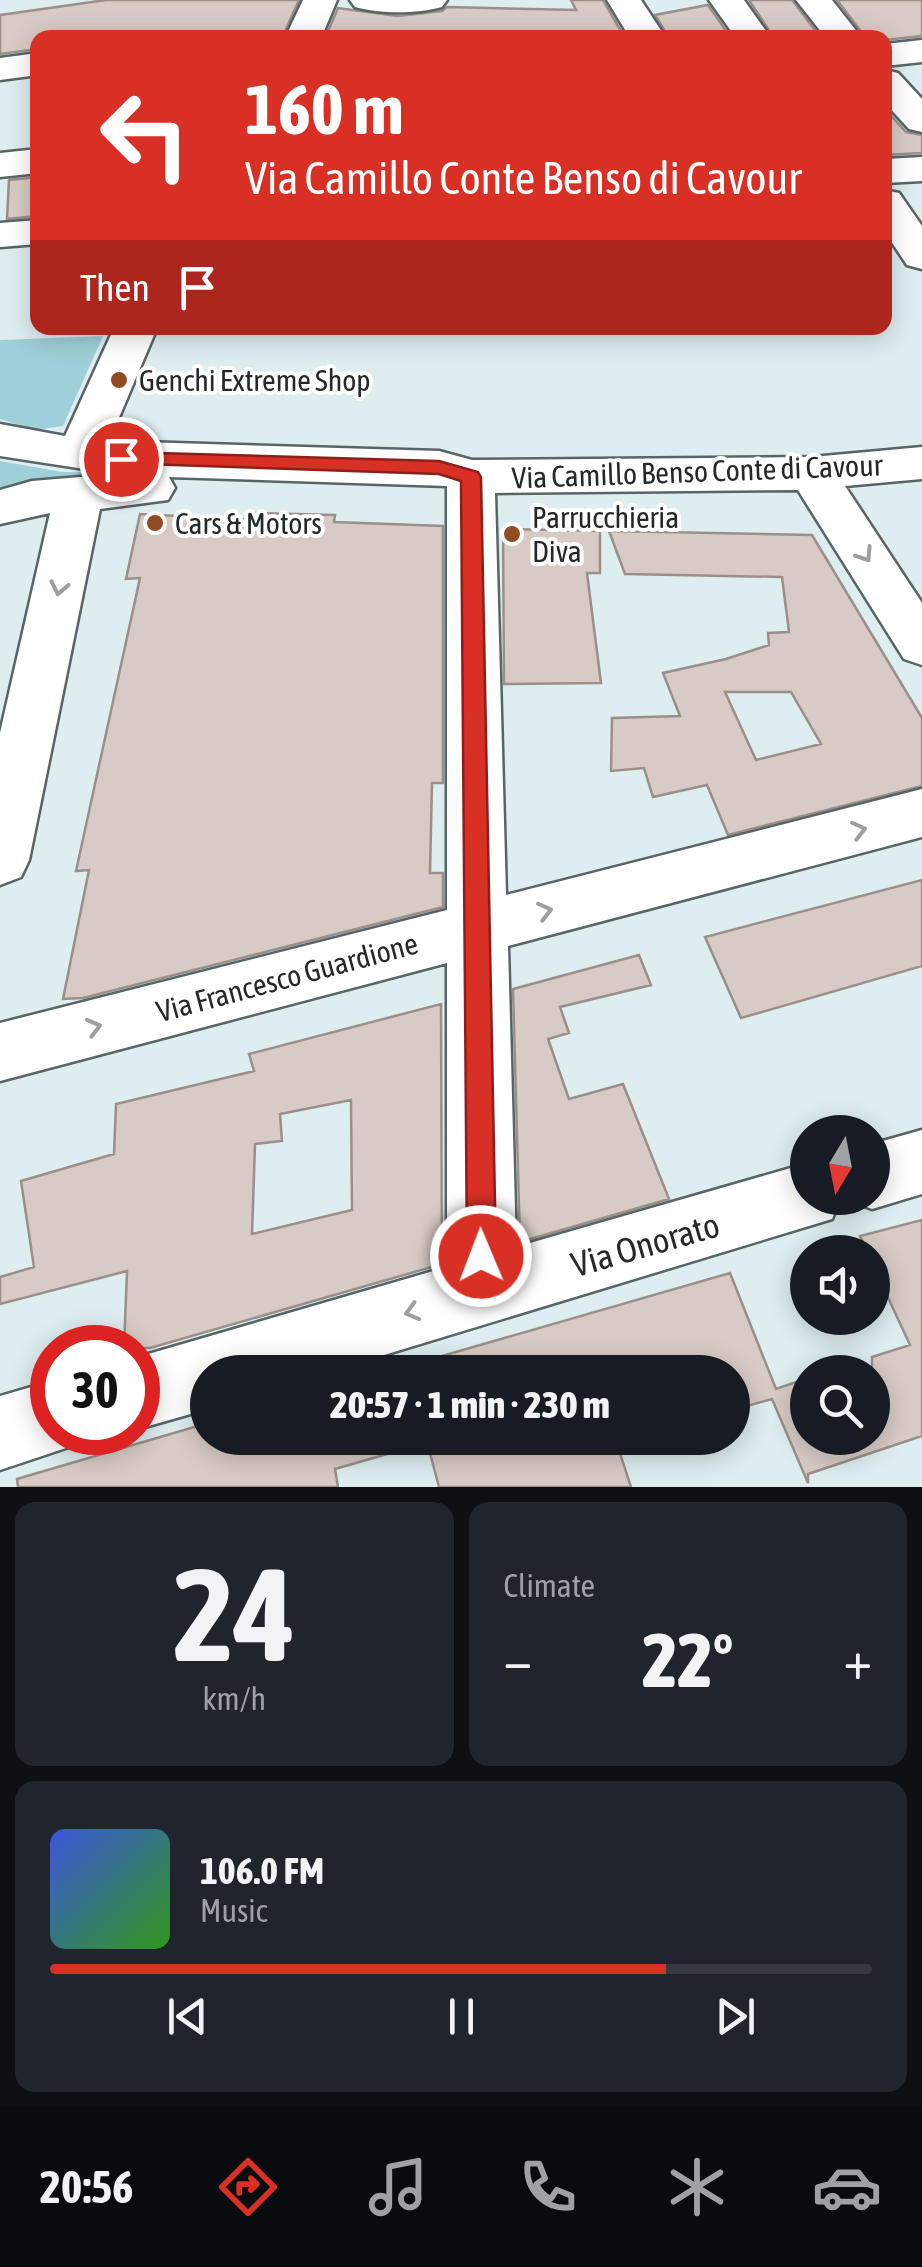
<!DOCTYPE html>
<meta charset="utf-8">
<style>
body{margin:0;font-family:"Asap Condensed",sans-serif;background:#20242c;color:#f1f3f6;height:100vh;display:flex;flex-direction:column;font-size:38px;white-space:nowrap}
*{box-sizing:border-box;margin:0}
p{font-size:32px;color:#9ea1a6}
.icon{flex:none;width:55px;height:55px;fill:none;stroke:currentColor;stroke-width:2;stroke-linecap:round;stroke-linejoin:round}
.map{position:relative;height:1487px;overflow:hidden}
.sheet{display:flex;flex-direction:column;gap:15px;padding:15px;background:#0d0f14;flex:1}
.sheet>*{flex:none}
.top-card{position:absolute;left:30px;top:30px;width:862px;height:305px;border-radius:20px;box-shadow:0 5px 25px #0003;background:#d93025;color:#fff;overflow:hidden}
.needle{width:65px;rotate:190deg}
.fabs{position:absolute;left:790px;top:1115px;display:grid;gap:20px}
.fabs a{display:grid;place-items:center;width:100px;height:100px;border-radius:50%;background:#171b24;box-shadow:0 5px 25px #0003;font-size:50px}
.speed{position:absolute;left:30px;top:1325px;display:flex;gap:20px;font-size:50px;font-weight:700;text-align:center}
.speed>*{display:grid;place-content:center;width:130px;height:130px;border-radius:50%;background:#171b24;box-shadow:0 5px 25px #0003;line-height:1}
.speed .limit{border:15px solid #d22;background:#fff;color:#111}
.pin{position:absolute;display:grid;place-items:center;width:85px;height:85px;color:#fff;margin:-42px;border:5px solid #fff;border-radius:50%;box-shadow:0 2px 10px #0007}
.me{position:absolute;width:110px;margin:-55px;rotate:359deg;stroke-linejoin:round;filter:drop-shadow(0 0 8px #0008)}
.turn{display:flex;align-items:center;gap:35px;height:210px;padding:0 50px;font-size:45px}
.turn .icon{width:130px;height:130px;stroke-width:2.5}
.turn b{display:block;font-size:70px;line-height:85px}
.then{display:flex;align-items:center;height:95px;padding:0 50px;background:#0003;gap:20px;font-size:38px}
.big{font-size:75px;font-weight:800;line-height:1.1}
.sheet .card{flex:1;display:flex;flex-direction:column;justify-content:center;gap:15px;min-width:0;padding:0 35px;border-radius:20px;background:#20242c}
.sheet .dial{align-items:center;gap:0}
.dial b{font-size:130px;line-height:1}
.song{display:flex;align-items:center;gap:30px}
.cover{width:120px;height:120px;border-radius:15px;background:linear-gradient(135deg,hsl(230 70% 55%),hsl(110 70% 35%))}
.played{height:10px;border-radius:5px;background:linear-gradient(90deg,#d93025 75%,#363941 75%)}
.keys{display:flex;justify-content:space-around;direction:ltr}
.heat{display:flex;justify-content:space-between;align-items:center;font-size:55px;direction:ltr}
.sheet .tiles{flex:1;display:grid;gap:15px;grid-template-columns:1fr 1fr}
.card:last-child{grid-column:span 2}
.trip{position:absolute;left:190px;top:1355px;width:560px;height:100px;border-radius:50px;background:#171b24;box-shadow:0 5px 25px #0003;font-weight:800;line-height:100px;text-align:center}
.menu{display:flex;height:160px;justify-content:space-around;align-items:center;background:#090b0e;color:#9ea1a6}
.menu .icon{width:70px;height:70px}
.menu .on{color:#d93025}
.menu b{font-size:45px;color:#f1f3f6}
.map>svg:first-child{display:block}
.green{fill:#9fcfd9}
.building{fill:#d8cbc5;stroke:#9b8f89;stroke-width:2.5;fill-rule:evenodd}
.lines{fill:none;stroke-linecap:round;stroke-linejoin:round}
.minor-casing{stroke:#586567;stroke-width:5}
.minor{fill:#fff;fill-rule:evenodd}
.oneway{stroke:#9c9e9f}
.route{fill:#d93025;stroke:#8d1f18;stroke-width:2.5}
.poi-dot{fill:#924c25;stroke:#fff;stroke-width:4}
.labels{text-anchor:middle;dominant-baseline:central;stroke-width:8;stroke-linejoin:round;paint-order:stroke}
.poi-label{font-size:30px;fill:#232829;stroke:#fff;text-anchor:start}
.street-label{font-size:30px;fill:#232829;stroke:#fff}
.near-street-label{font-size:35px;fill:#232829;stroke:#fff}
</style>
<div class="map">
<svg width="922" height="1487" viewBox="0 0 922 1487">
<rect width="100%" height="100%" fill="#deedf0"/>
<path class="green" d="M103,336L63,426L35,430L0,419V340Z
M0,461L62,472L178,474L0,493Z"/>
<path class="building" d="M106,0H299L282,38H38V49L0,54V15Z
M571,0H603L625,38H325L338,8L398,16L442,11L447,7L576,10Z
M749,0H792L821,38H774Z
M837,0H922V36L885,40L866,38Z
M708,5L731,38H669L655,15Z
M885,109L906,132L922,135V153L885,155Z
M38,177V216L7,219L9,180Z
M255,513L335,515L334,522L443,526V783H432L430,873H443V907L83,998L63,999L89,870L76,871L140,578L126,579L140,514L254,520Z
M503,529L600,531V573H587L601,683L504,684Z
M609,531L812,535L922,718V786L728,835L707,785L653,797L644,768L611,771L612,718L680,716L663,673L726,659L769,645L768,633L789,632L782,577L625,574ZM725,692H791L821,744L756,760Z
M922,880V966L741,1018L705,937Z
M639,955L651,985L560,1007L569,1033L548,1039L569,1099L623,1084L669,1199L520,1242L513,989Z
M441,1004L442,1264L150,1348H124L127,1271L0,1304V1277L34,1267L21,1181L114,1154L116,1104L254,1071L249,1054ZM351,1100L352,1210L252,1234L255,1144L282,1141L280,1114Z
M922,1220V1436L808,1474V1483L772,1399L732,1410V1372H416L414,1364L730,1273L776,1389L808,1378V1438H872V1357L910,1345L872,1263V1252H868L860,1236Z
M208,1423V1438H414L415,1446L335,1469L338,1487H18L17,1479Z
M426,1438H615L631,1487H439Z"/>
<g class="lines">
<g class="minor-casing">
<path id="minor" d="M303,0H337L321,38H285Z
M350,0H447L442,7C416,14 381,14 355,7Z
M607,0H641L666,38H630Z
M709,0H744L771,38H736Z
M796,0H832L862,38H826Z
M922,40V62L885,66V44Z
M38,53V75L0,80V58Z
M885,70L898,73L922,99V132L909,129L885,103Z
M38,149V173L0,177V153Z
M922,157V181L885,183V159Z
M885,190L899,193L922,226V269L907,265L885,232Z
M38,220V244L0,247V223Z
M114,328H157L109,441L439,451L472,460L812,457L922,447V479L845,486L922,603V665L904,659L798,490L495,493L506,895L922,789V837L508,946L516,1247L808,1163V1198H841L832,1219L328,1372H208V1409L138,1429V1357L447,1267V963L0,1081V1023L447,910V486L169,477L175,488L168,500L100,509L29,860L21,877L0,885V733L50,513L0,524V490L32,481L117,474L0,456V424L65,436Z
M922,1130V1194L872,1209L848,1200L872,1198V1144Z
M52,1381V1432H83L78,1444L0,1470V1396Z"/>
</g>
<use href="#minor" class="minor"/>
</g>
<defs><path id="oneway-chevron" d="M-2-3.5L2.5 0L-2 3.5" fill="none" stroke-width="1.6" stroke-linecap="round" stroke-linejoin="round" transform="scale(2.5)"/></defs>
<g class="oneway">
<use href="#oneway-chevron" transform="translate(865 555) rotate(57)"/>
<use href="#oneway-chevron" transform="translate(59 588) rotate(102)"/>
<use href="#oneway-chevron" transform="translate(859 830) rotate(-14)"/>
<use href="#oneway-chevron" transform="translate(545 911) rotate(-14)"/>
<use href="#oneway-chevron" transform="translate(94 1027) rotate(-15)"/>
<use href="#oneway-chevron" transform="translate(412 1312) rotate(164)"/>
</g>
<path class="route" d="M121,452L439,461L478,472L481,477L496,1256L491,1266L481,1270L471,1266L467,1256L461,481L439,474L114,463L111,459Z"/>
<g class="poi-dot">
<circle cx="119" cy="380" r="10"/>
<circle cx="155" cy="523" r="10"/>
<circle cx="512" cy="534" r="10"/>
</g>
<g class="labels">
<g class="poi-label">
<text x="139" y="380">Genchi Extreme Shop</text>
<text x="532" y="517">Parrucchieria<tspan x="532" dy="34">Diva</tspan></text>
<text x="175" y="523">Cars &amp; Motors</text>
</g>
<g class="street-label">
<text transform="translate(697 471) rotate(-2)">Via Camillo Benso Conte di Cavour</text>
<text transform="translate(287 977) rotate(-15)">Via Francesco Guardione</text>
</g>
<g class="near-street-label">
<text transform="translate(645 1244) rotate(-16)">Via Onorato</text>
</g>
</g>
</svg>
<div class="fabs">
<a><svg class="needle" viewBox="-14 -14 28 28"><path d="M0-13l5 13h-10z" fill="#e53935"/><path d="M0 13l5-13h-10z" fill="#9ea1a6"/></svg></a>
<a><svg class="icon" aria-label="sound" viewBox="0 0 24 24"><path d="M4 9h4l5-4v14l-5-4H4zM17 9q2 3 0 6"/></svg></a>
<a><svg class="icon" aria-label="search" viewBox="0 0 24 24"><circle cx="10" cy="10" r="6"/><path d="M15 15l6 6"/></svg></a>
</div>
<div class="speed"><div class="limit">30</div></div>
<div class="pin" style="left:121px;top:459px;background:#d93025"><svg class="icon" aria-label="arrive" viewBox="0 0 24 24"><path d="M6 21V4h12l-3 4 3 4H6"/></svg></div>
<svg class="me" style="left:481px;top:1256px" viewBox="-20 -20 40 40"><circle r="17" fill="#d93025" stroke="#fff" stroke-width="3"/><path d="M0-11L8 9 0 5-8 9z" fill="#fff"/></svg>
<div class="trip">20:57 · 1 min · 230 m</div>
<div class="top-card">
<div class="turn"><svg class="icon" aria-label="left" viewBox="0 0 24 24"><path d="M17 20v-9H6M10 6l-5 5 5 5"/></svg><div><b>160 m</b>Via Camillo Conte Benso di Cavour</div></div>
<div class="then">Then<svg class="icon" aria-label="arrive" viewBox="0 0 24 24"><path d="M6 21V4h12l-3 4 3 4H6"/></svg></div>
</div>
</div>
<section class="sheet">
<div class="tiles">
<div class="card dial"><b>24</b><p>km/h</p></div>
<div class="card"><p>Climate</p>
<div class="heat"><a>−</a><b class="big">22°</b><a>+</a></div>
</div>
<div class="card">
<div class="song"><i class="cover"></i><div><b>106.0 FM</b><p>Music</p></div></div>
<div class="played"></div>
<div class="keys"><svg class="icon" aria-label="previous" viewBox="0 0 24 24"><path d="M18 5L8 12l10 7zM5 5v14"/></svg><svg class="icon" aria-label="pause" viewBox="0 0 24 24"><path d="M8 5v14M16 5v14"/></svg><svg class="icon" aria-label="next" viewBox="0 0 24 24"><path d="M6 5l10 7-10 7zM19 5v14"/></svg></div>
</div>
</div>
</section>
<nav class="menu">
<b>20:56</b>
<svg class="icon on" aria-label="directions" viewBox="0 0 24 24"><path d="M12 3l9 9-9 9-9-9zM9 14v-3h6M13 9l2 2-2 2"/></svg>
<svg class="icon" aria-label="music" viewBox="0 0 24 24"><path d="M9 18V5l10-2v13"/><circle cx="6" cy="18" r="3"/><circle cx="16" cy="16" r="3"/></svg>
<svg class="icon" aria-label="phone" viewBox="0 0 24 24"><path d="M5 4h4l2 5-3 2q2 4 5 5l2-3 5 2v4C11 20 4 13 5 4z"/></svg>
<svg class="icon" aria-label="climate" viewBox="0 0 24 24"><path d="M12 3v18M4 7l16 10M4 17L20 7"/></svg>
<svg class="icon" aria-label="car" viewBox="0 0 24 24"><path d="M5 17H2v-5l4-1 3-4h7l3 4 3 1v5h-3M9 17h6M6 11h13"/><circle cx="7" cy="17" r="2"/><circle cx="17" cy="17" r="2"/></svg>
</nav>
